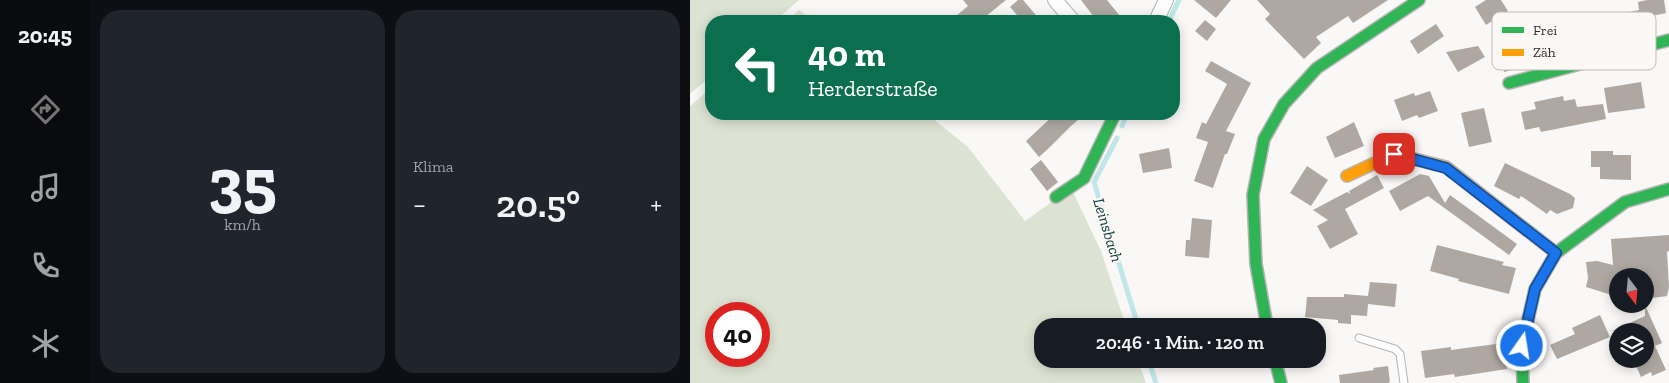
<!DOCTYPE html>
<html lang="de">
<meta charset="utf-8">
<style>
body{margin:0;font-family:"Zilla Slab",serif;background:#20242c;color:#f1f3f6;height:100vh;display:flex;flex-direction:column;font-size:19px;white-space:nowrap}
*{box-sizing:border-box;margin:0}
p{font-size:16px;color:#9ea1a6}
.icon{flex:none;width:28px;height:28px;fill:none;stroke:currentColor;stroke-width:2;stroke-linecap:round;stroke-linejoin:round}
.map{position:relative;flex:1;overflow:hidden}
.side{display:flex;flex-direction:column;gap:10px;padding:10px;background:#0d0f14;width:600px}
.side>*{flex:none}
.guide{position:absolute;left:15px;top:15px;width:475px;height:105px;border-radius:20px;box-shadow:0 2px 12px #0003;background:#0b6e4f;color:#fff;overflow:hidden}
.needle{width:32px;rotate:164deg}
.buttons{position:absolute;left:919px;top:268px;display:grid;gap:10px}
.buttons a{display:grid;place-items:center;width:45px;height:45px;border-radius:50%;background:#171b24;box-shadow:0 2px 12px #0003;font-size:25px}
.speed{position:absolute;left:15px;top:302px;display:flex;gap:10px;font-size:25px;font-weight:700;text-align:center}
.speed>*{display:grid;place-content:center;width:65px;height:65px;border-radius:50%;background:#171b24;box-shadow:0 2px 12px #0003;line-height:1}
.speed .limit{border:8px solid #d22;background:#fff;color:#111}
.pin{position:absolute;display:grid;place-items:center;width:42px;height:42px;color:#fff;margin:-21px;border-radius:10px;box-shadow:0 2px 8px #0006}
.me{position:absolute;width:55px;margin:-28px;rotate:13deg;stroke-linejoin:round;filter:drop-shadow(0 0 4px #0008)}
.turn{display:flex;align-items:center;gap:18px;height:105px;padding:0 20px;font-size:22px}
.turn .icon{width:65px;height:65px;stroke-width:2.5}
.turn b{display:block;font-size:35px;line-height:42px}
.big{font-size:38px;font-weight:600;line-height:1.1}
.side .widget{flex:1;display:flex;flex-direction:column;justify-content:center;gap:8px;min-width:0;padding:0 18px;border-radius:20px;background:#20242c}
.side .dial{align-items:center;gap:0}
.dial b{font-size:65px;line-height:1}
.heat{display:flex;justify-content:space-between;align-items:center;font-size:28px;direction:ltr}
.side .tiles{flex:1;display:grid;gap:10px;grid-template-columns:repeat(2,1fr)}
.trip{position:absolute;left:344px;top:318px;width:292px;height:50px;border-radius:20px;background:#171b24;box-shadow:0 2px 12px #0003;font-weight:600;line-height:50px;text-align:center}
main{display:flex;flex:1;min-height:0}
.tab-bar{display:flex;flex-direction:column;width:90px;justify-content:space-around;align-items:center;background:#090b0e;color:#9ea1a6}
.tab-bar .icon{width:35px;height:35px}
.tab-bar .current{color:#777573}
.tab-bar b{font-size:22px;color:#f1f3f6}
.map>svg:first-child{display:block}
.green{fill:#dde3d2;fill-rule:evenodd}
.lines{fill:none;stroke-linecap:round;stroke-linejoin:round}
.stream{stroke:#bfe6e9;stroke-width:5}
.building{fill:#afa8a2}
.lane-casing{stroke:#b5b4b2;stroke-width:9}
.street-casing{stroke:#b5b4b2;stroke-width:16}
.fast-casing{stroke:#b5b4b2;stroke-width:14}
.slow-casing{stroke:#b5b4b2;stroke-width:14}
.lane{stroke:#fefefe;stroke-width:7}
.street{stroke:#fefefe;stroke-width:14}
.fast{stroke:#30b455;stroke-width:11}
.slow{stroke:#ff9f0a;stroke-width:11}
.route-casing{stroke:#114b97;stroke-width:12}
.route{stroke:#1a73e8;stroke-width:9}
.labels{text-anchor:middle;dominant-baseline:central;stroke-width:5;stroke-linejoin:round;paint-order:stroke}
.water-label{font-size:16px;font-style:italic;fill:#083f42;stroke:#fbf8f5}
.key{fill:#fbf8f5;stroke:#bebbb9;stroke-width:1}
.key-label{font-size:14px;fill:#302e2d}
</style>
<main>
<nav class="tab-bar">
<b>20:45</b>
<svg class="icon current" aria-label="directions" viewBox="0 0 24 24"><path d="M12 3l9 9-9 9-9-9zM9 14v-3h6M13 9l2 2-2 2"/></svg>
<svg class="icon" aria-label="music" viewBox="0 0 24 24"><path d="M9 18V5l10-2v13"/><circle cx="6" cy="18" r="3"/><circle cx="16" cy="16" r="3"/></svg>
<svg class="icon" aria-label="phone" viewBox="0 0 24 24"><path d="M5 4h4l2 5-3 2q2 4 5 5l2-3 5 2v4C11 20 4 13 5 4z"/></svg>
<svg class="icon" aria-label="climate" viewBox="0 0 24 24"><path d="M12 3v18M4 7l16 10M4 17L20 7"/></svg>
</nav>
<section class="side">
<div class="tiles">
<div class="widget dial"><b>35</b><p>km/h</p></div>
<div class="widget"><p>Klima</p>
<div class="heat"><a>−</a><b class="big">20.5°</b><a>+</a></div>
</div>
</div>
</section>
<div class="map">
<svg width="979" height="383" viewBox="0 0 979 383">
<rect width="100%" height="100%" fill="#faf8f6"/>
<path class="green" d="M0,0H109L85,21H21V76L0,94Z
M109,10L123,21H97Z
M21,88V114H237L278,147L335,221L381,188L411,251L436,326H352V359H447L456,383H0V106ZM26,314H69V356H26Z"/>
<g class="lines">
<path class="stream" d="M479,21L489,0
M432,126L437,114
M427,138L404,182L448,326
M458,359L466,383"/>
</g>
<path class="building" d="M273,0H316L290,21H260L278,6Z
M328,0H333L351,21H332L320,7Z
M391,0H417L434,21H407Z
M504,0H541L526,18Z
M567,0H698L663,23L658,16L626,37L631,43L614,59L575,19L580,14Z
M796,0H811L818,11L796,25L785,7Z
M957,0H974L976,13L962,16L963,23L913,33L914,39L887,44L883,24L949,10L948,2Z
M515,20L526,29L517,41L505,31Z
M746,24L754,36L728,54L720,41Z
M788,46L795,57L768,72L756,52Z
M827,54L830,68L814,72L811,57Z
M521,61L561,83L536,131L545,134L537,154H535L523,188L504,181L518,142L506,138L512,122L516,124L537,84L515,71Z
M951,82L955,108L918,113L914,88Z
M740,91L748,111L729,118L727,115L712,121L704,100L724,93L725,96Z
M873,96L874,101L885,99L887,107L913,104L916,119L851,132L849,127L835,130L831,112L846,109L844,102Z
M794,108L802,142L779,147L771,113Z
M365,114H395L381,126L360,147L349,157L336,141Z
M664,122L674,146L645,158L636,137Z
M479,148L482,168L453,173L449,154Z
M901,151H923V155H941V180L910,179V167H901Z
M351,160L368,182L357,191L340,169Z
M815,163L880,194L885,198L883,208L867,214L860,210L857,214L831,196L829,199L804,186Z
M617,166L638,180L621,206L600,193Z
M730,174L739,176L755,203L760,195L827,244L819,255L738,196L710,211L699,191Z
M687,175L694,188L655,209L668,234L640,249L627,226L638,220L623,210L657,192L660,194L659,191Z
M502,218L522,220L519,258L495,256L496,240H500Z
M979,235V251L977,252L979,287L977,296L955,299V276H928V297L896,287L898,278L896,262L907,261L923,265L921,239Z
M747,245L814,262L812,265L826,268L819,294L768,281L769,279L740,271Z
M680,282L707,284L705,307L678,304L677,316L661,315V324L648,323V320L615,317L617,297H654V294L678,296Z
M955,305L972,343L965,346L976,370L962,376L961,372L951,377L943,359H955V331H922L955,316Z
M910,315L920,337L867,359L860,345L885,334L882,328Z
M813,343L817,369L765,377L764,374L735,378L731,351L761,347V350Z
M698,366L700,382L698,383H650L649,375L684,370L683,368Z"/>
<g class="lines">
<g class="lane-casing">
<path id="lane" d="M669,338L705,349L710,354L714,383"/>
</g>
<g class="street-casing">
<path id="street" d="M365,0L383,21
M466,21L476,0"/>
</g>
<g class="fast-casing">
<path id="fast" d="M819,83L979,40
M366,197L394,178L425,114
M577,326L566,264L563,195L574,139L594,104L627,68L729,0
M585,359L591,383
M833,383L832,346L845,289L866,253L935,202L979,189"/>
</g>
<g class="slow-casing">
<path id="slow" d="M657,176L704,154L756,167L866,253"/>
</g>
<use href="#lane" class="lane"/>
<use href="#street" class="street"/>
<use href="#fast" class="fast"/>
<use href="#slow" class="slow"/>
</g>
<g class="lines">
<g class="route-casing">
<path id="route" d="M704,154L756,168L866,253L845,289L832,346"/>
</g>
<use href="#route" class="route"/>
</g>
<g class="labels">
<g class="water-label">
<text transform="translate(418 230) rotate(73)">Leinsbach</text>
</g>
</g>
<rect x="802" y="12" width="164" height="58" rx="8" class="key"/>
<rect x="812" y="27" width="22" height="6" fill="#30b455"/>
<rect x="812" y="49" width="22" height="7" fill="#ff9f0a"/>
<g class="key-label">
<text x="843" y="35">Frei</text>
<text x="843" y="57">Zäh</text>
</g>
</svg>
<div class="buttons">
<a><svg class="needle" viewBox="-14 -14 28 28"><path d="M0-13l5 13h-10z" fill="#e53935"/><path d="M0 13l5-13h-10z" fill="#9ea1a6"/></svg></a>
<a><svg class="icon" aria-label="layers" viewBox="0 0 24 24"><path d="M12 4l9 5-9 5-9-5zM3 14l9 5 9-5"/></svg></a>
</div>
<div class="speed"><div class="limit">40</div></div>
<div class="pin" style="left:704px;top:154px;background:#d93025"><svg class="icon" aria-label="arrive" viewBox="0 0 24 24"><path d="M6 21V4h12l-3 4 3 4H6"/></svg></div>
<svg class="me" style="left:832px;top:346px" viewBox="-20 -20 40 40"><circle r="17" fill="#1a73e8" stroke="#fff" stroke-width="3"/><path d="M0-11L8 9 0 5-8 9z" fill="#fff"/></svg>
<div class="trip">20:46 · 1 Min. · 120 m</div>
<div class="guide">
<div class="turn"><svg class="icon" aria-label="left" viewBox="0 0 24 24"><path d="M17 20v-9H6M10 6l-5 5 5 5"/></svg><div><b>40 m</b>Herderstraße</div></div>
</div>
</div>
</main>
